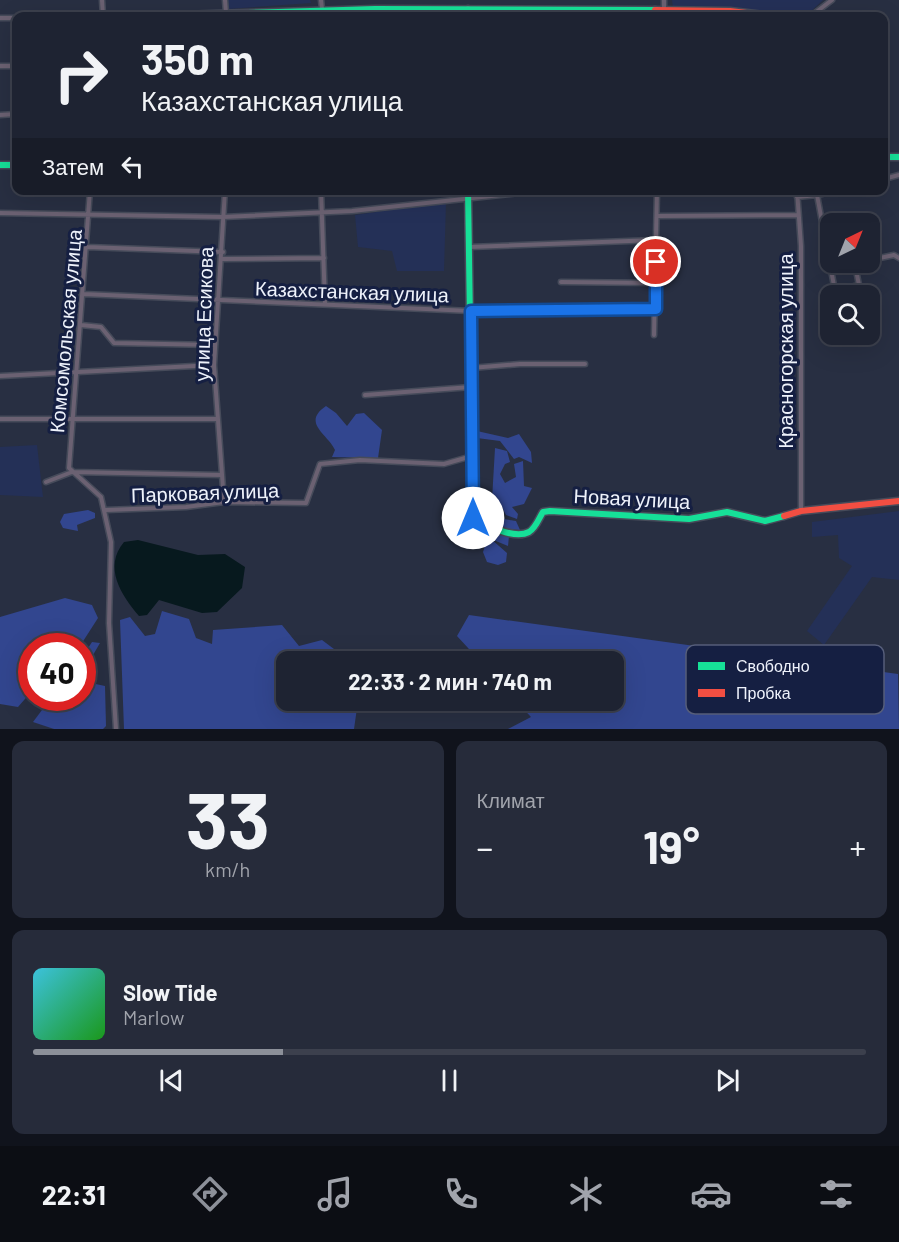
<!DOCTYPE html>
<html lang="ru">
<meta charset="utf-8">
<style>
body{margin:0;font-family:Barlow,sans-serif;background:#262b3a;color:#f1f3f6;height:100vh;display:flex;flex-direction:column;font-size:22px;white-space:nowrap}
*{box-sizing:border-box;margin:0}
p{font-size:20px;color:#a1a4ac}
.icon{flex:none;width:33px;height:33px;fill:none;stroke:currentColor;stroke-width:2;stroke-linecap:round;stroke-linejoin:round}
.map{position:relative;height:729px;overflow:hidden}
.sheet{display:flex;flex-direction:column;gap:12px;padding:12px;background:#10131c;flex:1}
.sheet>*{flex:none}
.top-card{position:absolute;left:12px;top:12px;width:876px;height:183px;border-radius:12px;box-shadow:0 6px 24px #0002,0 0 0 2px #3c404d;background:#1e2332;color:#f1f3f6;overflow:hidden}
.needle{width:39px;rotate:43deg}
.fabs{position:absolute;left:820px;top:213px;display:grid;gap:12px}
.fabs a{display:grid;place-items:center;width:60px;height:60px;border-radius:12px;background:#1e2332;box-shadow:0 6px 24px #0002,0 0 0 2px #3c404d;font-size:30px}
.speed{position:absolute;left:18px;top:633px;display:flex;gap:12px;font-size:30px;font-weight:700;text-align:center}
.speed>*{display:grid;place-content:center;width:78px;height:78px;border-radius:50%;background:#1e2332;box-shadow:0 6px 24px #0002,0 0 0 2px #3c404d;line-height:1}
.speed .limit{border:9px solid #d22;background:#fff;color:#111}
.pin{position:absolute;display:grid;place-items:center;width:51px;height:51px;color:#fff;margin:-26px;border:3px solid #fff;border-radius:50%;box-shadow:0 2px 6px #0007}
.me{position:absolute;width:66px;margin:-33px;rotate:0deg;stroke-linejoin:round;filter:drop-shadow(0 0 4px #0008)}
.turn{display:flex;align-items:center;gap:21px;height:126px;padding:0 30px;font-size:27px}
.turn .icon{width:78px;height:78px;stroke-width:2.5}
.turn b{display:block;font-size:42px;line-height:51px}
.then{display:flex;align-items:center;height:57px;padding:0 30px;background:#0003;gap:12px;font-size:22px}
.big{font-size:45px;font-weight:700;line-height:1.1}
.sheet .widget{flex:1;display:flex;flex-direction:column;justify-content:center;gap:9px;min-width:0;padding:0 21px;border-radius:12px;background:#262b3a}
.sheet .dial{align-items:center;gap:0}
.dial b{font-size:78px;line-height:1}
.song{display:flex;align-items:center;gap:18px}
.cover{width:72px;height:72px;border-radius:9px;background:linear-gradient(135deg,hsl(190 70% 55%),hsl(120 70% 35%))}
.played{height:6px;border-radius:3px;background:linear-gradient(90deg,#8c9099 30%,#3c404d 30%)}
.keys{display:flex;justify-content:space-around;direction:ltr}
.heat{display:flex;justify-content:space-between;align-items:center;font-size:33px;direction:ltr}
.sheet .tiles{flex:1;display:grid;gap:12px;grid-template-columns:1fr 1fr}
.widget:last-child{grid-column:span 2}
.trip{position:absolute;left:276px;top:651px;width:348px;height:60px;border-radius:12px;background:#1e2332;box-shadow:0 6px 24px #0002,0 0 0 2px #3c404d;font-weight:700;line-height:60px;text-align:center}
.dock{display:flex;height:96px;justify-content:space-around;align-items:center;background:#0c0e14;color:#a1a4ac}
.dock .icon{width:42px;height:42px}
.dock .active{color:#8c9099}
.dock b{font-size:27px;color:#f1f3f6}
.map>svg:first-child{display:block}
.built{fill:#243057}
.forest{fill:#32468f}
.water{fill:#07191e}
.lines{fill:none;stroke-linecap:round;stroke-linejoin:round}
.street-casing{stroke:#464b5a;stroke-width:7}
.fast-casing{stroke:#464b5a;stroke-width:9}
.jam-casing{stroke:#464b5a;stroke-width:9}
.street{stroke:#6b6172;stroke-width:4}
.fast{stroke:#16e098;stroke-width:6}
.jam{stroke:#f24e42;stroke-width:6}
.route-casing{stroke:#114b97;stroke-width:15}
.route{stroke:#1a73e8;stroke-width:10}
.labels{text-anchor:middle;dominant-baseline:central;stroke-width:6;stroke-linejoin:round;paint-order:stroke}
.street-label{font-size:20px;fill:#eef2fb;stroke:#151f42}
.key{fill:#151f42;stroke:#565e7a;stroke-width:1.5}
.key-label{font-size:16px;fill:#eef2fb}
</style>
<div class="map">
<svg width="899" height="729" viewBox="0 0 899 729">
<rect width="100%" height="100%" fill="#282f42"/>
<path class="built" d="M228,0H310L311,3L228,9Z
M672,0H823L807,15L723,8H673Z
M446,202L444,271H397L392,251L358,247L355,215Z
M37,445L43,497L0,495V447Z
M899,511V580L872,577L824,645L807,631L852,566L839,558L838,535L812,537V522Z"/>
<path class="forest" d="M326,406L336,413L347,426L356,414L364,413L382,430L378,458L332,457L335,450C328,434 301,423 326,406Z
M477,431L508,438L519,434L531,452L532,463L519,457L514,459L500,441L477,438Z
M495,448L507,451L510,462L505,464L500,474L505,483L516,477L514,464L523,461L524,486L532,488L524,504L512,507L518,514L517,519L506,515L501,505H495L492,500Z
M499,508L504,519L516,521L520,530L508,529L480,518L481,513Z
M88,510L95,513V518L77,525L78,531L63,528L60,522L64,514Z
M495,530L509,536L508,546L491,539L507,553L506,562L498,565L487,562L483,552L486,543L482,534Z
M65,598L92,605L98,618L80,646H32L31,678L22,668L16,671L31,692L18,707L0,704V617Z
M162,611L189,619L196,638L212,644L213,630L282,625L299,646L322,640L350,661L286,662V700L358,701L354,729H124L120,620L130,617L145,636L155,634Z
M469,615L898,674L899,729H508L531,717L516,701L614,700V662L480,661L457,636Z
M92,642L100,643L93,655L91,683L105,686L106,726L103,729H54L33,722L51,698H82L83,656Z"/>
<path class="water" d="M138,540L198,555L225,554L245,567L242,588L217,612L202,613L159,600L147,615L139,616C121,595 103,567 124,542Z"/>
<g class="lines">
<g class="street-casing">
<path id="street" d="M102,0L103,16
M225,0L226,13
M321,0L322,9
M468,8V16
M664,16V0
M811,16L832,0
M0,18H16
M0,66H16
M0,115L16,114
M884,179L899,175
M90,190L69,468L101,497L111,542L109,623L116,729
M321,190L325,304
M797,190L801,246V511
M817,195L840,190
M797,197L817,195L835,291L859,285L855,265L858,262
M0,213L223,217L352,211L546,190
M658,216L798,215
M87,247L223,252
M470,247L656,240
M223,259L324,258
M870,260L894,255L899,258
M561,282L657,283
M83,294L471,311L656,309
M81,325L101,327L114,343L215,345
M654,335L657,190
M471,368L520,364H585
M0,376L214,365
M365,395L471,387
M0,419H218
M46,482L72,472L222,475
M224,502L214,365L225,190
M106,510L186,507L224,502L306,503L320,464L360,460L444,464L472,456"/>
</g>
<g class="fast-casing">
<path id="fast" d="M147,16L375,9L655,10
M884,157H899
M0,165H16
M468,190L473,518C486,525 514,540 529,532C536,528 539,518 543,512L550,511L689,519L727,512L765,521L784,516"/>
</g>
<g class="jam-casing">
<path id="jam" d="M655,10L730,11L771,16
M784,516L801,511L899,501"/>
</g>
<use href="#street" class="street"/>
<use href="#fast" class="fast"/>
<use href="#jam" class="jam"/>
</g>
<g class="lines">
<g class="route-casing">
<path id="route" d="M473,518L471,311L656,309V262"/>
</g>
<use href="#route" class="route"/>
</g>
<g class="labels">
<g class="street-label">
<text transform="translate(352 291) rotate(2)">Казахстанская улица</text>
<text transform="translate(203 314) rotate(-88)">улица Есикова</text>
<text transform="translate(65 331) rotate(-85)">Комсомольская улица</text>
<text transform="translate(785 351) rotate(-90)">Красногорская улица</text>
<text transform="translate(205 492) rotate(-2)">Парковая улица</text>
<text transform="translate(632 498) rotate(3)">Новая улица</text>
</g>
</g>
<rect x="686" y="645" width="198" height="69" rx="9" class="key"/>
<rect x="698" y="662" width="27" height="8" fill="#16e098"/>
<rect x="698" y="689" width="27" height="8" fill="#f24e42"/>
<g class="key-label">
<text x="736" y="672">Свободно</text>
<text x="736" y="699">Пробка</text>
</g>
</svg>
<div class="fabs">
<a><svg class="needle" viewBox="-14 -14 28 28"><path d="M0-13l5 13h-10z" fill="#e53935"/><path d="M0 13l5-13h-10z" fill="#a1a4ac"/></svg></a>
<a><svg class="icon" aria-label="search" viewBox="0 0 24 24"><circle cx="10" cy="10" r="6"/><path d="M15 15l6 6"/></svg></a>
</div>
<div class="speed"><div class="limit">40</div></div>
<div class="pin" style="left:656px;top:262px;background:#d93025"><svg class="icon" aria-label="arrive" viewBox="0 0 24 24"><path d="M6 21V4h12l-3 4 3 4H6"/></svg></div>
<svg class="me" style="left:473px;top:518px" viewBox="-20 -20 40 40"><circle r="19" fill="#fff"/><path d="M0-13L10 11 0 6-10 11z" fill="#1a73e8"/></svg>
<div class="trip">22:33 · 2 мин · 740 m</div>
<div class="top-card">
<div class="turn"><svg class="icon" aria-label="right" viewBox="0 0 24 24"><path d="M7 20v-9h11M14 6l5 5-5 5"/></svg><div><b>350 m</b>Казахстанская улица</div></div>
<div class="then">Затем<svg class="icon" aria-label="left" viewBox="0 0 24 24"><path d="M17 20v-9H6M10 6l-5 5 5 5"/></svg></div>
</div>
</div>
<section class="sheet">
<div class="tiles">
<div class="widget dial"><b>33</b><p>km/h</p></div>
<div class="widget"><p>Климат</p>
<div class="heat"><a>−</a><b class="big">19°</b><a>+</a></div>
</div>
<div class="widget">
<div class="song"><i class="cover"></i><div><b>Slow Tide</b><p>Marlow</p></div></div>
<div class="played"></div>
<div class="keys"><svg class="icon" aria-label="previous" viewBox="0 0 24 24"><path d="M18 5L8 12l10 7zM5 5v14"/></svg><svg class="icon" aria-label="pause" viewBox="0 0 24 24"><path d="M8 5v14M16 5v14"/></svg><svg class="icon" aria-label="next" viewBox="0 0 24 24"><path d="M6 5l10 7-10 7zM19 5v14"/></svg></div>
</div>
</div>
</section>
<nav class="dock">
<b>22:31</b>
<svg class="icon active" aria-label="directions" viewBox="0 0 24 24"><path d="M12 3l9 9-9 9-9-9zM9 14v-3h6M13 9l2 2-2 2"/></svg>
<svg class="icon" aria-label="music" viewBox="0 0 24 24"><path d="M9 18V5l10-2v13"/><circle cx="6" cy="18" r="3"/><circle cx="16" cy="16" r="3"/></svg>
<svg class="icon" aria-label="phone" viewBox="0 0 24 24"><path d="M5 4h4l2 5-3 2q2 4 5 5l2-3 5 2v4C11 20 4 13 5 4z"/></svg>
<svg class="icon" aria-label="climate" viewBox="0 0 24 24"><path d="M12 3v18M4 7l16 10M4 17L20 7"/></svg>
<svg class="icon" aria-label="car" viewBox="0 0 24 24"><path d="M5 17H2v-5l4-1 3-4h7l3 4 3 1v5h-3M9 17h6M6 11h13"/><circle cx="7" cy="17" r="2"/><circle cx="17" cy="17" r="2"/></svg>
<svg class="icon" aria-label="filters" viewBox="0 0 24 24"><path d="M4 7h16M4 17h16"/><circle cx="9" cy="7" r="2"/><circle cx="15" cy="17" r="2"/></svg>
</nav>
